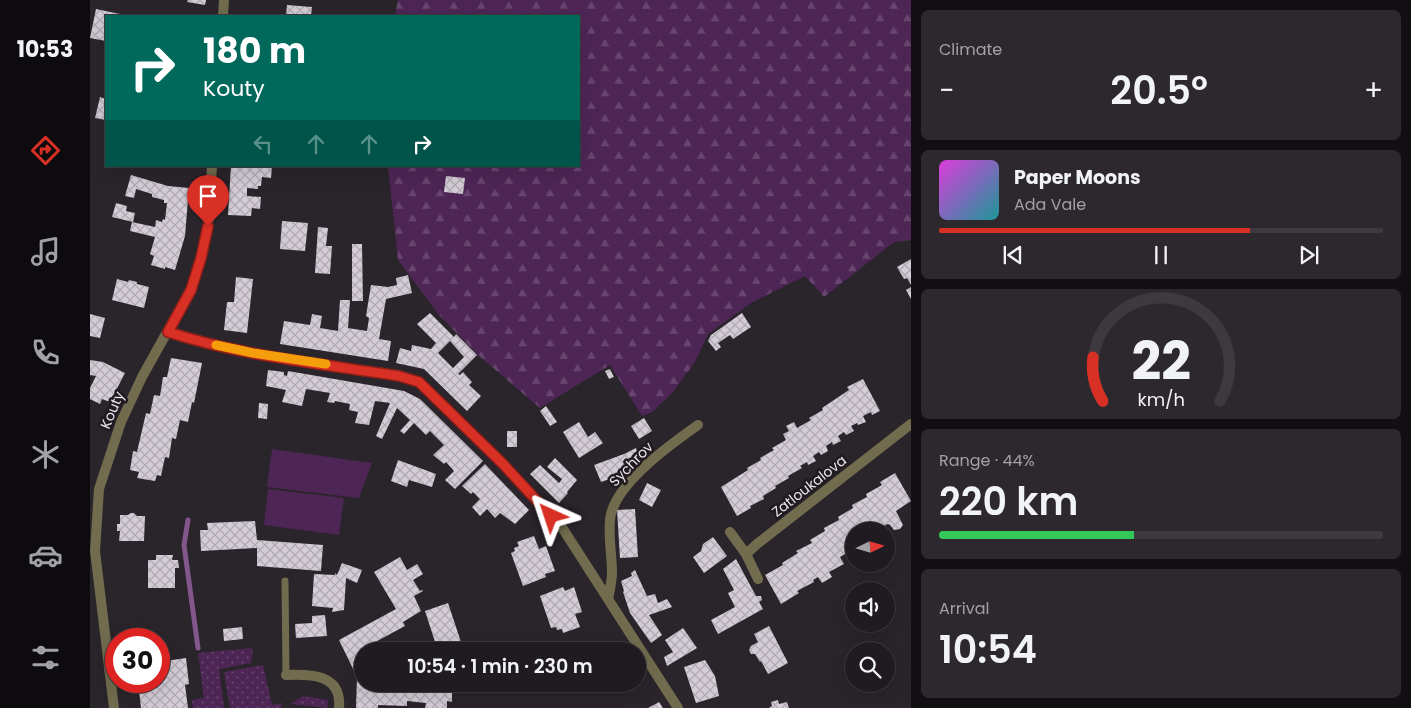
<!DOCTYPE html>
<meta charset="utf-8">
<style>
body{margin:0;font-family:Poppins,sans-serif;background:#2d282d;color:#f1f3f6;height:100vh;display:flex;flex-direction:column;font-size:19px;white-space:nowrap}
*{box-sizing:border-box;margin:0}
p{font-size:16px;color:#a2a1a5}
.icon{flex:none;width:28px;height:28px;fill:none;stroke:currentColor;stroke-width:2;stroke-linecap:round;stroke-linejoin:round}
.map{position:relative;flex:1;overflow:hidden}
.details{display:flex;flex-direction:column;gap:10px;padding:10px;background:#120f12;width:500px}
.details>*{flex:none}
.guide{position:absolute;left:15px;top:15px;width:475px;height:152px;border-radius:0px;box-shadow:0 5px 20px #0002,0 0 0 1px #3d393e;background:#00695c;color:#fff;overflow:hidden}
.needle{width:32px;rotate:85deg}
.controls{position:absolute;left:755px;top:522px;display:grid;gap:10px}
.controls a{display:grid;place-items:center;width:50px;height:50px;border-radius:50%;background:#201b20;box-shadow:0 5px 20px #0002,0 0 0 1px #3d393e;font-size:25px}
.speed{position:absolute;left:15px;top:628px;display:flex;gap:10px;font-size:25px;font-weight:700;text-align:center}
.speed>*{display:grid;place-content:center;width:65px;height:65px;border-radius:50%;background:#201b20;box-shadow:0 5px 20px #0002,0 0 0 1px #3d393e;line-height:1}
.speed .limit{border:8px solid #d22;background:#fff;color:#111}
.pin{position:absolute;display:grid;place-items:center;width:42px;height:42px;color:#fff;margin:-51px -21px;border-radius:50% 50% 50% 0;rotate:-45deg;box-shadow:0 0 5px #0007}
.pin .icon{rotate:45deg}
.me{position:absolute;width:55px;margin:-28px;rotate:318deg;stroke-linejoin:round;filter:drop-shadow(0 0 4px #0008)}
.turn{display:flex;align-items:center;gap:18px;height:105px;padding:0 15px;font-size:22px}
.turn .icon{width:65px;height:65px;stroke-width:2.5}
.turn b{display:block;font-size:35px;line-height:42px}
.lanes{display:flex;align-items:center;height:48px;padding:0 15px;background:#0003;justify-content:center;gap:25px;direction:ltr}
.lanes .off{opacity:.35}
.big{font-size:38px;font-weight:600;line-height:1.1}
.details .tile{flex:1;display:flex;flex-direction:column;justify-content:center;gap:8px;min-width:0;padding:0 18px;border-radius:8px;background:#2d282d}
.details .dial{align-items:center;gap:0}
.dial svg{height:130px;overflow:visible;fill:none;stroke:#3d393e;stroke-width:7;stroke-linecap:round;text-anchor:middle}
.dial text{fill:#f1f3f6;stroke:none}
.song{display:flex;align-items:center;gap:15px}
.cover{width:60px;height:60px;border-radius:8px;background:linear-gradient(135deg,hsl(300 70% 55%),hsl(180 70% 35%))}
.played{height:5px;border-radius:2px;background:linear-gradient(90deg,#d93025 70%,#3d393e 70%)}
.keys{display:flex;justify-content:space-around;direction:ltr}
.heat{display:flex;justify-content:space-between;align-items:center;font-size:28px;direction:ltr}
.charge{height:8px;border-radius:4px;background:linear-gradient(90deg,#34c759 44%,#3d393e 0)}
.trip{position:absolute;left:264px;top:642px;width:292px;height:50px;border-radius:25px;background:#201b20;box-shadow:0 5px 20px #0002,0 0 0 1px #3d393e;font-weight:600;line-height:50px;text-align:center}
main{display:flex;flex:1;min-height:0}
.tab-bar{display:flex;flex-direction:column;width:90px;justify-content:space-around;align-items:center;background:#0d0b0d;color:#a2a1a5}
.tab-bar .icon{width:35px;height:35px}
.tab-bar .selected{color:#d93025}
.tab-bar b{font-size:22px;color:#f1f3f6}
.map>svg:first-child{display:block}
.grass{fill:url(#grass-dots)}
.forest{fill:url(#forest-firs)}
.pitch{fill:#4e2656}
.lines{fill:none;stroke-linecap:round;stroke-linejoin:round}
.stream{stroke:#83578c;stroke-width:5}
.building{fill:url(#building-cross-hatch);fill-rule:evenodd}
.service{stroke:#716c4e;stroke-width:7}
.minor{stroke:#716c4e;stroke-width:10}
.route-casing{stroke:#8d1f18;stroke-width:12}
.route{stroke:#d93025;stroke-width:9}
.slow{stroke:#f59e0b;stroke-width:9}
.labels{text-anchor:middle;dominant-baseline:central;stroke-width:5;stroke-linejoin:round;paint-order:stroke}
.street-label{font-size:14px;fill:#e8e4e9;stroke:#201a21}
</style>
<main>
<nav class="tab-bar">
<b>10:53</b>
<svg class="icon selected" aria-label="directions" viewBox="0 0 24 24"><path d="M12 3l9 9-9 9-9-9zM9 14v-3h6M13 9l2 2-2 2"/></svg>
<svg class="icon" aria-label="music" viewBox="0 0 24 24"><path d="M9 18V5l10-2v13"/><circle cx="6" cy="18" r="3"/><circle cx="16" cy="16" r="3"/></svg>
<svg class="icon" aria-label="phone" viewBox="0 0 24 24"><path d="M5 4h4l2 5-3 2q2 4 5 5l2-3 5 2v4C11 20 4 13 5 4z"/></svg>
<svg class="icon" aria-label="climate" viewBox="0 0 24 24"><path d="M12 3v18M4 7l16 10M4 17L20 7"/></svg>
<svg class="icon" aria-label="car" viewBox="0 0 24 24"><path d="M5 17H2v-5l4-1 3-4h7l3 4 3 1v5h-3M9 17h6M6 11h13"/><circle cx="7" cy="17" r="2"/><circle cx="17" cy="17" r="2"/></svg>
<svg class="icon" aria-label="filters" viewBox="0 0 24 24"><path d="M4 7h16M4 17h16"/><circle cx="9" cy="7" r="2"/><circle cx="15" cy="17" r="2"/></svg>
</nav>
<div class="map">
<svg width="821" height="708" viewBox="0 0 821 708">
<defs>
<pattern id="grass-dots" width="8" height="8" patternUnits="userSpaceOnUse" patternTransform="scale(1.25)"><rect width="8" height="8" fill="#4e2656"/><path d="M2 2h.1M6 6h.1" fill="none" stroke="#68456e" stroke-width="1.8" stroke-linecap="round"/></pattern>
<pattern id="forest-firs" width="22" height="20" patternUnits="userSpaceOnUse" patternTransform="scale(1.25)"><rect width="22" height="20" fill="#4e2656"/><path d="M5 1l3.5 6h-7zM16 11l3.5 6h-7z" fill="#68456e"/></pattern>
<pattern id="building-cross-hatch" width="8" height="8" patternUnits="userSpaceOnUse" patternTransform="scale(1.25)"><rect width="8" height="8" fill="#d4ccd6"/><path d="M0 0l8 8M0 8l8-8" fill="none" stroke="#b0aab2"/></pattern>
</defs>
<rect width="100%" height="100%" fill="#2a242b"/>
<path class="grass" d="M163,648L161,663L129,669L134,708H103L102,700L114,698L108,653Z
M173,665L182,705L192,703L191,708H140L134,672Z
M213,696L238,700L237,708L201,704Z"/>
<path class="forest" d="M308,0H821V240L804,242L734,297L715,276L661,303L618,334L605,362L582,393L562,412L552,416L520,365L450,408L388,355L348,314L308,260L298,166H489V16H305Z"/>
<path class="pitch" d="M182,449L282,463L269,498L177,487Z
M178,489L254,498L249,535L174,525Z"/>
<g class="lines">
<path class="stream" d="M98,520L94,545L108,648"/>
</g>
<path class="building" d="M98,0H116L115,5L97,2Z
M197,5L222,7L221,16H196Z
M6,9L30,14L29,16H16V41L0,38Z
M10,97L16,99V120L5,118Z
M141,166H182L181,178L172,177L171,186H168V189L157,188V196L171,197L170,209L162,208L161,216L138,215Z
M41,175L78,186L99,188L95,236L85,270L75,267V269L61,265L64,256L60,254L65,237L40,231L42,222L65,227L66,220L72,222L73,219L75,220L77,203H74V200L62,197V194L46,189L44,198L35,196Z
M356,176L375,178L373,194L354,192Z
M26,203L37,206L36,211L45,213L43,222L22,217Z
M192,221L218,223L215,251L190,249Z
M228,227L238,228L236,246H242L240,274L225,273Z
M262,244H272L273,301H262Z
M821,259V285L817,278L814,279L807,267Z
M318,275L322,293L296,299L289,339L301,341L298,361L190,344L194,321L220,325L222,314L232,316L230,328L248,331L250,300H260L258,328L277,331L279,318L276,316L281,285L298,287L307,285L306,278Z
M146,277L163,279L157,333L134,330L137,302H144Z
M27,279L38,282L39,280L47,282V284L59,287L54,308L22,300Z
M821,287V299L816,290Z
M340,313L364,337L366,334L387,355L368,374L370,375L373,372L382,382L379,385L391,396L377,411L334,369L306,363L310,348L321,351L322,345L341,349L346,343L327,324ZM360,341L374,357L363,368L348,353Z
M652,313L661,327L643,339L640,335L628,343L631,347L626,351L618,341L621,335Z
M0,314L15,318L10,338L0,336Z
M81,358L112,363L104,403L102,402L98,422L90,420L86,439L82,438L79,458L75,457L71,476L67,475L65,481L47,478L49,472L40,470L43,451L47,452L56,413L60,414L64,395L70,396L73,377H77Z
M0,360L13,362L35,373L20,402L12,399L10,404L0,399V388L6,376L0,375Z
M520,369L524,377L519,379L515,371Z
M178,370L194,372V375L197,376L198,371L314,391L330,399L393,461L365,489L355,480L364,471L356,462L354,464L343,455L354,445L340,431L336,435L324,423L314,434L310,431L320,420L307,408L292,439L286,436L300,403L285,401L279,425L265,423L268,412L259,410L260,404L245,401L244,403L237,402L240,393L216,389L212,406L192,402L196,390L176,386Z
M773,379L790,411L782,415L781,412L773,416L776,422L768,425L767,423L761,426L764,431L756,435L754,432L748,436L751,441L743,445L742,442L736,446L738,451L731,455L729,452L723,456L726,461L718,465L717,462L710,466L712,468L698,476L699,478L685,486L686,488L673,496L674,499L660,506L661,508L647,516L631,487L658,470L657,468L671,460L670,458L684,450L682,448L696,440L693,434L699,431L696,426L704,422L707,428L721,420L719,418L733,410L732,408L759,390L757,387Z
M169,403L178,404L177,419L168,418Z
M456,406L467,422L460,426L450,411Z
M554,418L562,431L549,439L541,426Z
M489,422L498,437L505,432L513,443L489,458L473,432Z
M417,431H427V447H417Z
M546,448L549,460L538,466L540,472L511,482L504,465L534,454Z
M465,458L487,480L477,492L478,493L469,503L440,474L450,465L469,483L472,479L457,467Z
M308,460L346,474L342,487L319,480L317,487L301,481Z
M395,464L439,510L425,524L410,513L405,518L397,509L390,516L382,507L390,499L383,492L381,494L372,486Z
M805,473L821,501L806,511L813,525L810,529L804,530L800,525L798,524L783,531H764V549L750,557L754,564L739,572L742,577L732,583L728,577L723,580L724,582L707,591L709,593L691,604L675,575L693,565L692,563L708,553L706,551L722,543L720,540L735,531L734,528L749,520L748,517L763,508L762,505L777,497L776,494L792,485L790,482Z
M557,483L571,490L562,507L549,500Z
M545,509L548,557L530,558L527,510Z
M41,513H44L47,516H55L54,541H29L30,531H27V524H30V515H38Z
M165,521L167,540L233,545L231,571L167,566V548L111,551L110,530H118L117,523Z
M444,536L449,549L456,546L465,571L455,574L456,577L433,586L421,553L425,551L424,548L429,546L427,542Z
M623,537L637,556L614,573L603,557L611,551L613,544Z
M66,555H83L82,560H88L89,568H85V588H58V560H66Z
M310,557L317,570L327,564L333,574L323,580L330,591L332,590L333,591L324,596L331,611L313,622L315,626L276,647L278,651H272V684H282V687H331L332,690H362V702L357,701V708H335L336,703L317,701V706L288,705V708H266L267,677L249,640L306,609L284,572Z
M646,559L666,596H671L672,600L669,602L673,609L628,634L621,620L645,607L638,593L644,590L633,569Z
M252,563L272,570L267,583L256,578L254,610L242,612L243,608L222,606L224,574L245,575V573L247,575Z
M545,570L557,596L565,594L568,603L577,599L582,607L559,615L572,635L561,643L540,613L533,592L534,591L531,581L542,576L541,573Z
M473,587L475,591L484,587L492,612L485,614L490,627L473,633L472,629L467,630L466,627L461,628L450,596Z
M358,603L374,651H324L346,645L335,611Z
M235,615L237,636L206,638L205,624L222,623V616Z
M679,626L698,663L678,674L671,661L670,662L665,654H661L659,650L661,646L668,642L664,634Z
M152,627L153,639L134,641L133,629Z
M593,628L607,648L577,666L574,657L583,652L575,640Z
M96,658L99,684L95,685L98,708H51L48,681H69V662Z
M615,660L625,676L629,696L606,703L594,667Z
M688,700L689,704L697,702L699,708H679L682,706L681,702Z
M569,702L573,708H558Z"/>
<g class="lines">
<path class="service" d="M195,581L196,675"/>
<path class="minor" d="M133,16L134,0
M78,331C152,356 232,364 309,375L329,382L412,463L473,529L588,708
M640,532L656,554L668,579
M656,554L667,544L821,424
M518,599C520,590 522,581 522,572C522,556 517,529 521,514C529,481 581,444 608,425
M196,675C221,674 252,674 249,708
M24,708L5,551L9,489L31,422L52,377L101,289L111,258L118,226L122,166"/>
</g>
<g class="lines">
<g class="route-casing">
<path id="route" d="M118,226L111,258L101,290L78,332C152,356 232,364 309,376L329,382L412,463L461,516"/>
</g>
<use href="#route" class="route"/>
<path class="slow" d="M126,345L163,353L236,364"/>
</g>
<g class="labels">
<g class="street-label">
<text transform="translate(22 410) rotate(-67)">Kouty</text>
<text transform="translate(541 464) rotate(-46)">Sychrov</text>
<text transform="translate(719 486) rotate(-38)">Zatloukalova</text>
</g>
</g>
</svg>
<div class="controls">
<a><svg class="needle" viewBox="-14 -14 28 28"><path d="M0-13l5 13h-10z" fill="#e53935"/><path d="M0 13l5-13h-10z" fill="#a2a1a5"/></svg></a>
<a><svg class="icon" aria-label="sound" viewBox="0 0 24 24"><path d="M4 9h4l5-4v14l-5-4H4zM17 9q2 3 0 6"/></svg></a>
<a><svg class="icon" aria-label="search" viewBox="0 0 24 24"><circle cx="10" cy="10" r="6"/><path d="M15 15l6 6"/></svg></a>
</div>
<div class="speed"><div class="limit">30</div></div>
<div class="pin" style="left:118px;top:226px;background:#d93025"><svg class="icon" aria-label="arrive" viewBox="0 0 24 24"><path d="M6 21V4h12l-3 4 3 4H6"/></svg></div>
<svg class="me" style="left:461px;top:516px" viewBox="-20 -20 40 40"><path d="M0-17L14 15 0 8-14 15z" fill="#d93025" stroke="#fff" stroke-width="4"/></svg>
<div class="trip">10:54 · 1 min · 230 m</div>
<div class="guide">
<div class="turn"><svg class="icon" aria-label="right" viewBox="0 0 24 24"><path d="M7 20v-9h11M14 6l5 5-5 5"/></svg><div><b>180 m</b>Kouty</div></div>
<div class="lanes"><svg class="icon off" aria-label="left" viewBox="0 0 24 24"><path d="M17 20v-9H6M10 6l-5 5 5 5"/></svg><svg class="icon off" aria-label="ahead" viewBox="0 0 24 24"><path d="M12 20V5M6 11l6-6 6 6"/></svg><svg class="icon off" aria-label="ahead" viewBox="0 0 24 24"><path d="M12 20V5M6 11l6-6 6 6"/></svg><svg class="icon" aria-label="right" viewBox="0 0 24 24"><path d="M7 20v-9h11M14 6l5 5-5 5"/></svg></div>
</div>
</div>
<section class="details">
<div class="tile"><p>Climate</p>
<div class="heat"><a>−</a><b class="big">20.5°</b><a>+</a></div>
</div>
<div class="tile">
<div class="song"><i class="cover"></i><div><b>Paper Moons</b><p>Ada Vale</p></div></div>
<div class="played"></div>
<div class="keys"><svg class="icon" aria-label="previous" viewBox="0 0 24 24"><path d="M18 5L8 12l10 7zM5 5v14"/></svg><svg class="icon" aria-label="pause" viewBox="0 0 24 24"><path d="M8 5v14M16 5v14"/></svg><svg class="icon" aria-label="next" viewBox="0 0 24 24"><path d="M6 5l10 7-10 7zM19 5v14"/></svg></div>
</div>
<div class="tile dial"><svg viewBox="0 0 100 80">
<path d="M14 69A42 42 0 1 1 86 69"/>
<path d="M14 69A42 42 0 0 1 8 42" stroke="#d93025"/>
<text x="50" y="56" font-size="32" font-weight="700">22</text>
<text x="50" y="72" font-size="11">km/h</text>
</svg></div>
<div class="tile"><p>Range · 44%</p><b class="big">220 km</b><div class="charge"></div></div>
<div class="tile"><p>Arrival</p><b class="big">10:54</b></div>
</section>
</main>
